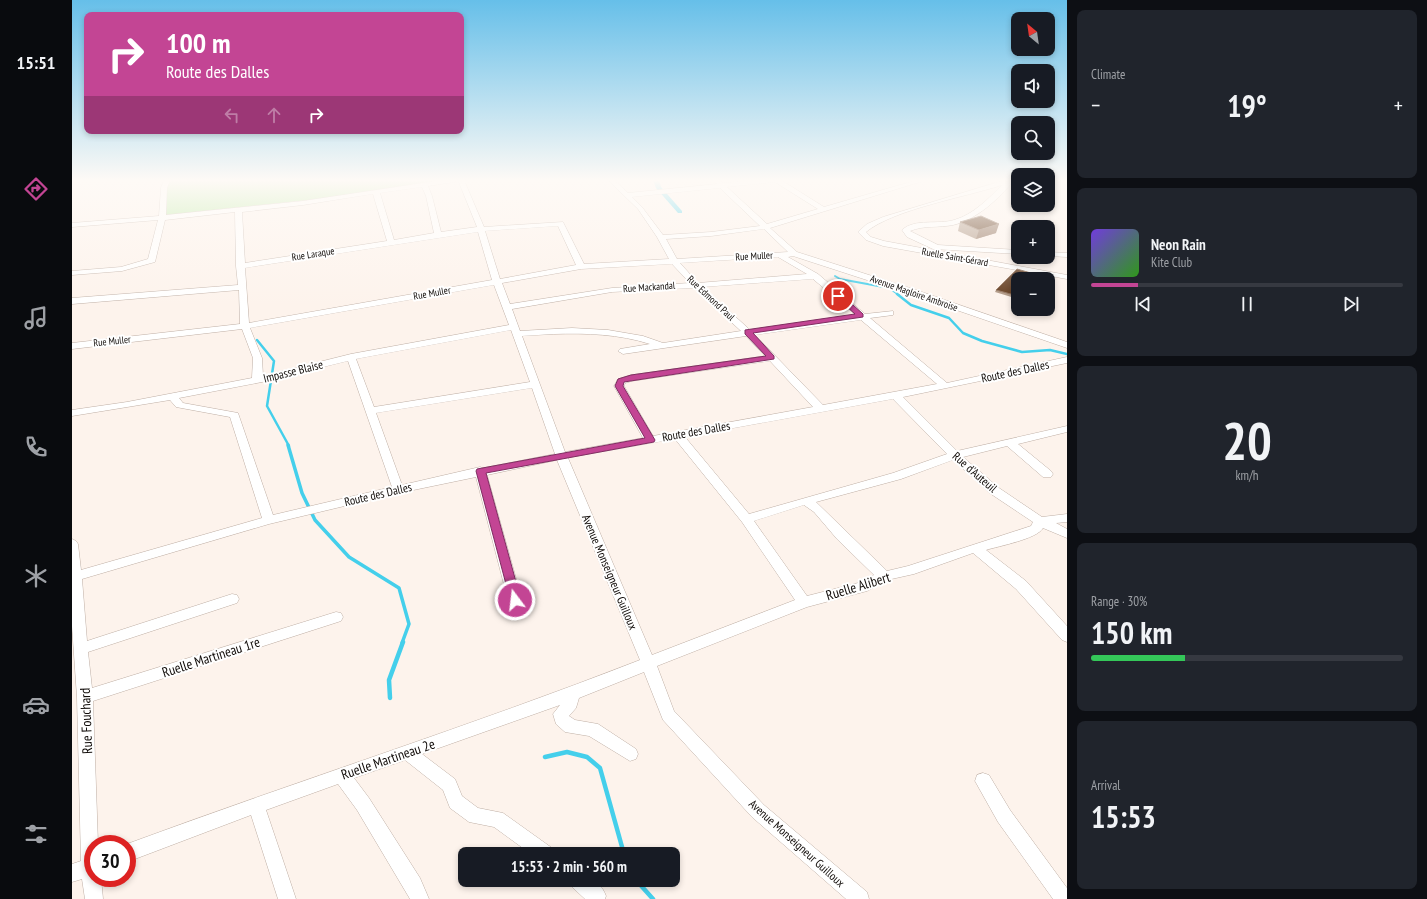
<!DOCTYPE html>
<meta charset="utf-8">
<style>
body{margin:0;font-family:"PT Sans Narrow",sans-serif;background:#20242c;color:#f1f3f6;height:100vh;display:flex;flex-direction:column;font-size:15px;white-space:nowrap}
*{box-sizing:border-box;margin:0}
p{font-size:13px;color:#9ea1a6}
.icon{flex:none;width:22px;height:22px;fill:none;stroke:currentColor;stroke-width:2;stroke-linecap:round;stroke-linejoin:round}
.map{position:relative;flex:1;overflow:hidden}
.sheet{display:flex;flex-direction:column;gap:10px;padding:10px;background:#0d0f14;width:360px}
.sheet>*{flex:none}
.top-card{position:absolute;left:12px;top:12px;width:380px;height:122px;border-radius:8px;box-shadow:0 2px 6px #0003;background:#c34594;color:#fff;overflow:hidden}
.needle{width:26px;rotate:331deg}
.tools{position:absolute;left:939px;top:12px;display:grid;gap:8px}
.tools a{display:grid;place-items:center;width:44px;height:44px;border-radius:8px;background:#171b24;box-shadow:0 2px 6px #0003;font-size:20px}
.speed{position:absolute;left:12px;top:835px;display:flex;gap:8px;font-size:20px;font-weight:700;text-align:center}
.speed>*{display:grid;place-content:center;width:52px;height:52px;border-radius:50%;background:#171b24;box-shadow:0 2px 6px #0003;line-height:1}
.speed .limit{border:6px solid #d22;background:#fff;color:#111}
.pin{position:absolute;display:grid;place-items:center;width:34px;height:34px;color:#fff;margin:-17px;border:2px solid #fff;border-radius:50%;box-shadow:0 1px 4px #0007}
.me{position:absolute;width:44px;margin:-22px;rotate:345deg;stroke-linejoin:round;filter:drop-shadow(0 0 3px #0008)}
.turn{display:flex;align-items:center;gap:14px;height:84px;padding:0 16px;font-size:18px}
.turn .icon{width:52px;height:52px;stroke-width:2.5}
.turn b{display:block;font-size:28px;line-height:34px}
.lanes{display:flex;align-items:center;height:38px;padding:0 16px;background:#0003;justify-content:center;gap:20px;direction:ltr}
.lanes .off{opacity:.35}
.big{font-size:30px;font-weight:700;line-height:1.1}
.sheet .widget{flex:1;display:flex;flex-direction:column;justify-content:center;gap:6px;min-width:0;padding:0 14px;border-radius:8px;background:#20242c}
.sheet .dial{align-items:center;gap:0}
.dial b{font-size:52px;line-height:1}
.song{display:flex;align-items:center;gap:12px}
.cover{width:48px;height:48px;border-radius:6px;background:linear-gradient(135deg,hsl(260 70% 55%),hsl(110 70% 35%))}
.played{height:4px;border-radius:2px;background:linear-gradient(90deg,#c34594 15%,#363941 15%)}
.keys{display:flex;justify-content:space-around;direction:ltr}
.heat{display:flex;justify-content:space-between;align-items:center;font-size:22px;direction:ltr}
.charge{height:6px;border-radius:3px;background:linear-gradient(90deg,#34c759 30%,#363941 0)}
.trip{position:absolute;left:386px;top:847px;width:222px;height:40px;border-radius:8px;background:#171b24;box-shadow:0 2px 6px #0003;font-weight:700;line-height:40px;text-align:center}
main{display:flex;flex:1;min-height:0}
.tab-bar{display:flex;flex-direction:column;width:72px;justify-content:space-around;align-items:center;background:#090b0e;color:#9ea1a6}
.tab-bar .icon{width:28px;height:28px}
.tab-bar .on{color:#c34594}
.tab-bar b{font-size:18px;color:#f1f3f6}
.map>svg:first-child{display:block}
.green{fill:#b2e99b}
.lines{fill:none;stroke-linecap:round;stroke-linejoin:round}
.stream-far3{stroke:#44cfeb;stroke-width:2}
.stream-far2{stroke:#44cfeb;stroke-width:2.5}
.stream-far1{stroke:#44cfeb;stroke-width:3.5}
.stream{stroke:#44cfeb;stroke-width:4.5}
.canal{fill:#44cfeb;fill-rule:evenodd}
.minor-casing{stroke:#bfafa5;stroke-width:1}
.minor{fill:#fff;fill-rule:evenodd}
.wall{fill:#ad9480}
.shaded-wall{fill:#8d6d56}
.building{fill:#5d3415;stroke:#8d6d56}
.route{fill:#c34594;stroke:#7f2d60}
.labels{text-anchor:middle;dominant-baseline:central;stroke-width:4;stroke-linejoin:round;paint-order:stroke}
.far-street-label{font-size:10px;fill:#100b08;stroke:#fff}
.street-label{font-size:12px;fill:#100b08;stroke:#fff}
.near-street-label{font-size:14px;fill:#100b08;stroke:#fff}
</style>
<main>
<nav class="tab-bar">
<b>15:51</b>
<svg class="icon on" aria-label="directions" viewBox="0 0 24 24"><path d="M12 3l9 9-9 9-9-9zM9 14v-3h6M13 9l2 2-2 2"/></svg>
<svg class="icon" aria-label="music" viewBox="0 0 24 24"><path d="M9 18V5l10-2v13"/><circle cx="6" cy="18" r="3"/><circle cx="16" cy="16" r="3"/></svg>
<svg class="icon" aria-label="phone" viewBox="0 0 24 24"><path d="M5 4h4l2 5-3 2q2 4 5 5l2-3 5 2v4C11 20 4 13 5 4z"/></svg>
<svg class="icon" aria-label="climate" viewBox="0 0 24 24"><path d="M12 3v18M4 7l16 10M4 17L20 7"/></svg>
<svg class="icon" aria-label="car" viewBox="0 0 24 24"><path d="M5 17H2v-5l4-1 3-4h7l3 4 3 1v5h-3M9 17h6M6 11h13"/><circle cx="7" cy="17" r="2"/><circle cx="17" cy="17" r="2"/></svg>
<svg class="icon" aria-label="filters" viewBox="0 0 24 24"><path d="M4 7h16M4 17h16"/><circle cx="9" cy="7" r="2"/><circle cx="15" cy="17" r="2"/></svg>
</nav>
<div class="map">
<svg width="995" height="899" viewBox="0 0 995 899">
<rect width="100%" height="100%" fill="#fdf3ec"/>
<path class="green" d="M97,180H374L246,199L94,215V192Z"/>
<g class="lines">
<path class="stream-far3" d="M763,276L768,279L817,288L827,295"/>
<path class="stream-far2" d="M825,294L839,305L877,318L891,333L910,341L950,352L978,350L995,354
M185,340L202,361L195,406L217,446"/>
<path class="stream-far1" d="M216,445L230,493L243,520L277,557L327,588L337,624L330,643"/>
<path class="stream" d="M318,698L317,680L331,642
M473,757L495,752L515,757L528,768L552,854
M564,880L581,899"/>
<path class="canal" d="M581,180H587L589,187L610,211V213H606L584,188Z"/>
<g class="minor-casing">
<path id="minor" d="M92,180H98L95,188L94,215L231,201L371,180H385L382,182L356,186L360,196L369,232L405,227L386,180H392L412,227L491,222L512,264L597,259L585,237L566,209L536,180H542L556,193L645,184L642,180H648L651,183L685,180H709L752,207L845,180H854L698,228L725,252L844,290L995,342V348L838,294L721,256L716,257L746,274L793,314L821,311V315L798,318L875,383L995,357V363L831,397L885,451L995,426V432L946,444L979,471L981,474L979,477H971L935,446L891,457L927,488L970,517L995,514V522L984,523L995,529V538L971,528C965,539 927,546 914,550L954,581L995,626V642L990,640L944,589L901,553L842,574L815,580L795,591L735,607L585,666L602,711L692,805L795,892L797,899H774L680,817L591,720L572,672L507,698L504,708L497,716L503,720L526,724L564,749L566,754L564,759L558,761L517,736L493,732L484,724L481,714L488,705L350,754L383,779L390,796L406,808L431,813L480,848L483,854H459L422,827L397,822L378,808L371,790L333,760L282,778L297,798L348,878L357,899H338L285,810L266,784L194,810L224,899H206L179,815L55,862V844C225,781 399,726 568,660L485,460L415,475L450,600L448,604L443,605L438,604L436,600L404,477L327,493L197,524L10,579L15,641L160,594L165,595L167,599L165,603L16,652L20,688L264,612L269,613L271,617L269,621L21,701L26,844H21V878H29L31,899H13L10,879L0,882V864L9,861L5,697L0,626V539L4,541L6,544L9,570L190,518L158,417L104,407L98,400L0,416V410L55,402L180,378L181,358L170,329L0,349V343L168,324L167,290L0,304V298L166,285L164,266L163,212L93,220L83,262L50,271L0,275V271L49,267L76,259L86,220L0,227V223L87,216L89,188ZM703,182L746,209L695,224L655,187ZM350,187L354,196L362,233L322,240L308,193ZM648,188L688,226L639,232L591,235L570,207L560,197ZM301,194L315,241L173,263L170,212L231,205ZM486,226L504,265L428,279L413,231ZM692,229L716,252L605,259L594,239L639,236ZM406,232L420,280L177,323L173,268ZM706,257L735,274L626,283L608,263ZM600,264L618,283L540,288L438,304L430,283L509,269ZM741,279L784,315L678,330L631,287ZM422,285L437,325L279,354L191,376L190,358L178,328ZM622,288L669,331L591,343L571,336L536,330L500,328L448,331L440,309L540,292ZM789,320L865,384L751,405L683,335ZM439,330L458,382L302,407L284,359ZM482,334C514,333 547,334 578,344L548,349L546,351L551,354L674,336L693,356L559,375L546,379L542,386L571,438L493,452L450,336ZM276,361L320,487L201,515L166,413L111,403L107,398L190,382ZM698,361L741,407L581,436L552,386L553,383L560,381ZM460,388L483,454L411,468L408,467L330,485L304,413ZM821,399L875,454L821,473L677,514L613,437ZM603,439L670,522L723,600L580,655L496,458ZM881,460L919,494L961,522L959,526L836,566L815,571L744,502L829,479ZM732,505L742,512L765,539L802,575L786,583L735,596L682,521Z
M933,180H942C928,198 904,220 881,225C867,228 852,225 838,231L866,245L946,250V254L861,249L835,237L830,230C843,218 867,225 882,220C901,215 917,198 930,185C894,197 822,209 794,232L799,237L812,241L995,275V279L811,246L794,240L786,232L795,224L811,217Z
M976,252L995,253V257L976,256Z
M911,773L917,775L938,810L995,888V899H981L926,822L903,781L905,775Z
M496,880C513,880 527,877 534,896L533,899H513L499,886Z"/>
</g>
<use href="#minor" class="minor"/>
</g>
<path class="wall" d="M888,222L924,233L904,239L886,231Z
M945,269L969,276L967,279H946V299L923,292L924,290Z"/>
<path class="shaded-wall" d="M927,224L924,233L904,239L907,230Z"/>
<path class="building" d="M909,216L927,224L907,230L888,222Z
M945,269L969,276L966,279H946V296L924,290Z"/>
<linearGradient id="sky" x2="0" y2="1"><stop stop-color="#66bfe9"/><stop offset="0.59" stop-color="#fefaf6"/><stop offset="1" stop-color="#fefaf6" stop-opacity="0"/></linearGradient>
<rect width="995" height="306" fill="url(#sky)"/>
<path class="route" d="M764,294H769L791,314V317L681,333L702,356V359L552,382L551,386L583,440L582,442L414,473L449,600L447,603H439L404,471L405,469L573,438L543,386L546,379L559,375L694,356L673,334V330L783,314L764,297Z"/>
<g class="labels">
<g class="far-street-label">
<text transform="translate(241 254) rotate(-9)">Rue Laraque</text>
<text transform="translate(682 256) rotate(-3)">Rue Muller</text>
<text transform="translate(883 257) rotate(10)">Ruelle Saint-Gérard</text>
<text transform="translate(577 287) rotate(-4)">Rue Mackandal</text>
<text transform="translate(360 293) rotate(-10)">Rue Muller</text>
<text transform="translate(842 293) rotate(19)">Avenue Magloire Ambroise</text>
<text transform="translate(639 298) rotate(43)">Rue Edmond Paul</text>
<text transform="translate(40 341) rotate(-6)">Rue Muller</text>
</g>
<g class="street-label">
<text transform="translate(221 371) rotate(-14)">Impasse Blaise</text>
<text transform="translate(943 371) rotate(-12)">Route des Dalles</text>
<text transform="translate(624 431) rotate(-10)">Route des Dalles</text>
<text transform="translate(903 472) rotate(41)">Rue d'Auteuil</text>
<text transform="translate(306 494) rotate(-13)">Route des Dalles</text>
<text transform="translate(538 572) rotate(67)">Avenue Monseigneur Guilloux</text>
<text transform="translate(725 843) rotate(42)">Avenue Monseigneur Guilloux</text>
</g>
<g class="near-street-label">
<text transform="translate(786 586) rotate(-17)">Ruelle Alibert</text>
<text transform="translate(139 657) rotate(-18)">Ruelle Martineau 1re</text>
<text transform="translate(14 721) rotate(-92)">Rue Fouchard</text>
<text transform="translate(316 759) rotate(-19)">Ruelle Martineau 2e</text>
</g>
</g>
</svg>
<div class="tools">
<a><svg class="needle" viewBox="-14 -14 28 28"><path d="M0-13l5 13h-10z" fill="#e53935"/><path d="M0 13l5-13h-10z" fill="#9ea1a6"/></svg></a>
<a><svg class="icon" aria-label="sound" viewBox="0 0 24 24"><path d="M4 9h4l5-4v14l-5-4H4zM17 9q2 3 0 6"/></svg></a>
<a><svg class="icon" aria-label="search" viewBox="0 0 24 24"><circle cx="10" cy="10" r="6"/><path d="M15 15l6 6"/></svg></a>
<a><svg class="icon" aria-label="layers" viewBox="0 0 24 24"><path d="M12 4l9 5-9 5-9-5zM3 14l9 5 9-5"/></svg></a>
<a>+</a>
<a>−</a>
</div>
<div class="speed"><div class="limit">30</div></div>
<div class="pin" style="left:766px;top:296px;background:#d93025"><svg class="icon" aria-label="arrive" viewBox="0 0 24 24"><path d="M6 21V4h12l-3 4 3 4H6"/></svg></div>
<svg class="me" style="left:443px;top:600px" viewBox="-20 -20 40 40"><circle r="17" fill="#c34594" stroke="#fff" stroke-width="3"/><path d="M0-11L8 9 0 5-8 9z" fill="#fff"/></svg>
<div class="trip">15:53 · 2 min · 560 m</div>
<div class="top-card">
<div class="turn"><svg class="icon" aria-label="right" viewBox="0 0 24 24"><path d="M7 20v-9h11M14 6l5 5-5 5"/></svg><div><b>100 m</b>Route des Dalles</div></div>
<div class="lanes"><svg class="icon off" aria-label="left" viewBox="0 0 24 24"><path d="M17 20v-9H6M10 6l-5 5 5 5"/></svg><svg class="icon off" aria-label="ahead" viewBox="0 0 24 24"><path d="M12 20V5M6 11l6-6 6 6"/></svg><svg class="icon" aria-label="right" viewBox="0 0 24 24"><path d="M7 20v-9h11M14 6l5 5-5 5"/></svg></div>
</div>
</div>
<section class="sheet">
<div class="widget"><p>Climate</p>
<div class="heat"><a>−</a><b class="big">19°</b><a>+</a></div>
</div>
<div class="widget">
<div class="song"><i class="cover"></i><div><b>Neon Rain</b><p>Kite Club</p></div></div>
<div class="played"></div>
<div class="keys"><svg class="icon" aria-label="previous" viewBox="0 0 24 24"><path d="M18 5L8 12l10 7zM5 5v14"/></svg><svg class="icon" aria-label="pause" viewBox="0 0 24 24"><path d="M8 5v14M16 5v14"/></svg><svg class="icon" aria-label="next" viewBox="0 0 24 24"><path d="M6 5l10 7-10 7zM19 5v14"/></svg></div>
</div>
<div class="widget dial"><b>20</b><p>km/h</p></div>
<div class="widget"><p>Range · 30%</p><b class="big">150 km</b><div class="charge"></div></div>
<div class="widget"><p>Arrival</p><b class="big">15:53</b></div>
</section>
</main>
